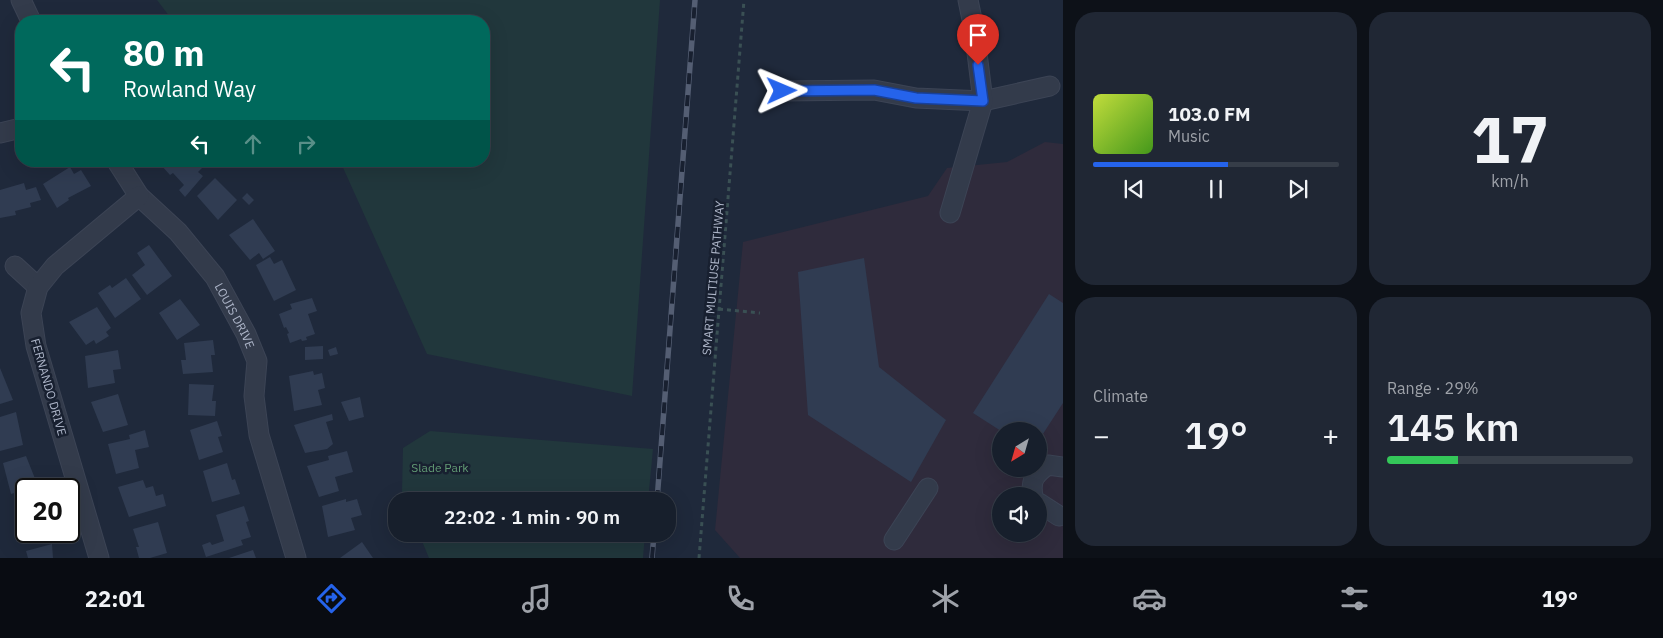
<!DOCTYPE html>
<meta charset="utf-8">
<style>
body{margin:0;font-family:"IBM Plex Sans",sans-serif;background:#202734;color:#f1f3f6;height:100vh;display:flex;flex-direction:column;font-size:19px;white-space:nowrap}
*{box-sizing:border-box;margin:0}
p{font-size:16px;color:#9ea2a9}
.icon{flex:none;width:28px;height:28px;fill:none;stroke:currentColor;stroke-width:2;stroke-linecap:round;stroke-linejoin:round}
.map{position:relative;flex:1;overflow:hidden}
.side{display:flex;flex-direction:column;gap:12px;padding:12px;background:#0d1118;width:600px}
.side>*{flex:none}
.guide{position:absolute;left:15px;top:15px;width:475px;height:152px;border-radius:20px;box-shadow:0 5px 20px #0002,0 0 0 1px #363d48;background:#00695c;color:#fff;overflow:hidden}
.needle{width:32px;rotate:217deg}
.fabs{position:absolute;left:992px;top:422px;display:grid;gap:10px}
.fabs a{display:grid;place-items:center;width:55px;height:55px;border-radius:50%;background:#171f2c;box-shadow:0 5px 20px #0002,0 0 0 1px #363d48;font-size:25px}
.speed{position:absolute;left:15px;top:478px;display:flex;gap:10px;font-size:25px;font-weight:700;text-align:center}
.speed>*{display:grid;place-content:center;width:65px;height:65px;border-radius:50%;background:#171f2c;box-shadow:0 5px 20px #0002,0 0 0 1px #363d48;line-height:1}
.speed .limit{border:2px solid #111;border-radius:8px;background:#fff;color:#111}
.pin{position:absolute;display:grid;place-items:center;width:42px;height:42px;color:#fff;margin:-51px -21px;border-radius:50% 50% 50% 0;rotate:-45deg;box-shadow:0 0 5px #0007}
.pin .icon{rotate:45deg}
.me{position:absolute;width:55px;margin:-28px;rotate:89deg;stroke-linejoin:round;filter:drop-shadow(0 0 4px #0008)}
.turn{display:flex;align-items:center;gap:18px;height:105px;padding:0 25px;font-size:22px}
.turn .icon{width:65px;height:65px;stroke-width:2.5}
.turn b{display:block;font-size:35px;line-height:42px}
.lanes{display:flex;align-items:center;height:48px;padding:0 25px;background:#0003;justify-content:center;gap:25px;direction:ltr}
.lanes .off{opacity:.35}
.big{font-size:38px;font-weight:600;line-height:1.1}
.side .tile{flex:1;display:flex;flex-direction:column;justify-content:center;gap:8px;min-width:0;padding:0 18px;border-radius:20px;background:#202734}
.side .dial{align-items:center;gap:0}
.dial b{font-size:65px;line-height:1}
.song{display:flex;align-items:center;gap:15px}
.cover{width:60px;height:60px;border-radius:8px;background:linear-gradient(135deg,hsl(70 70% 55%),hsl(100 70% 35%))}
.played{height:5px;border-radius:2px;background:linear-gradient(90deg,#2563eb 55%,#363d48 55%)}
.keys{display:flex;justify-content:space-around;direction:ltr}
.heat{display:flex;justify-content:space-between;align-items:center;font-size:28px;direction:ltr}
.charge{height:8px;border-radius:4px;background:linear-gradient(90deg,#34c759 29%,#363d48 0)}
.side .tiles{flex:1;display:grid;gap:12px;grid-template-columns:repeat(2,1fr)}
.trip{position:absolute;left:388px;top:492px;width:288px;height:50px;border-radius:20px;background:#171f2c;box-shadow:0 5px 20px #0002,0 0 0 1px #363d48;font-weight:600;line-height:50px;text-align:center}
.menu{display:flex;height:80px;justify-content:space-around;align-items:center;background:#090c12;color:#9ea2a9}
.menu .icon{width:35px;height:35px}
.menu .current{color:#2563eb}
.menu b{font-size:22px;color:#f1f3f6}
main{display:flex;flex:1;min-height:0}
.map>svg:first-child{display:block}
.medical{fill:#2f2b3c;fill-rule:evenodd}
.green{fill:#21373c}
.building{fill:#303c52}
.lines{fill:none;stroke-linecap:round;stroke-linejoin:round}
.minor-casing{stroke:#3c4455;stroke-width:21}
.path{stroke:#3a5054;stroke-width:3;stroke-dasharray:4 4;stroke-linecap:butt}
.minor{stroke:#333b4b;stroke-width:19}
.rail-casing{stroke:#545e73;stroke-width:5.5}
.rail{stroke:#182030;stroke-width:4;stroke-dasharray:11;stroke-linecap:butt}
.route-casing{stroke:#184099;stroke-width:12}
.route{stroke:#2563eb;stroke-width:9}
.labels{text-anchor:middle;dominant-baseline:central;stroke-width:5;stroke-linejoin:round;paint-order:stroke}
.street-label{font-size:12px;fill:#adb5c8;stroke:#182030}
.park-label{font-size:12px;fill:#629b74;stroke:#182030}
</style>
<main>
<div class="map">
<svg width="1063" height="558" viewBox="0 0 1063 558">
<rect width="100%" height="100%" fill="#1f293b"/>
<path class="medical" d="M1045,142L1063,144V558H740L715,530L743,242L928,196L947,168L1007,162ZM1001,431H1039V469H1001ZM1001,496H1039V534H1001Z"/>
<path class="green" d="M157,0H660L632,396L427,354L340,161H484V21H173Z
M430,431L653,449L648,501H406L402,492L403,448Z
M419,534H645L643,558H429Z"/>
<path class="building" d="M163,161H196L202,168L198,172L203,176L185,197L179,190L184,185L173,173L170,175L160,164Z
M70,167L74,174L81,170L91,186L68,198L69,200L57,208L43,184Z
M215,178L237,200L218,220L197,196Z
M24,183L26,190L36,187L41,200L30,203L31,207L15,211L16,215L0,218V190Z
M247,193L254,200L249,205L242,198Z
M253,219L275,251L263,259L259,253L250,260L229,235Z
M149,245L172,276L147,295L132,275L145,265L137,253Z
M270,257L274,264L282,260L296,290L274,301L256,265Z
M864,258L879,367L946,420L911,482L808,415L798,272Z
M126,278L141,299L115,318L98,293L110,285L112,288Z
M1049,294L1063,303V403L1039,440V431H1001L973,413Z
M312,298L317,311L308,314L315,334L306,337L307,340L302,341L301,339L290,343L287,334L289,333L286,327L284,328L279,314L292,309L290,304Z
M180,299L200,325L177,340L159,313Z
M97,307L111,328L106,332L109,336L96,344L94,340L86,345L69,322Z
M213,340L215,355H211L213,372L183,374L181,360H186L184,343Z
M323,346V359L305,360V347Z
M336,347L338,354L330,356L328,350Z
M118,350L121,369L113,370L115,383L88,388L85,356Z
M0,368L13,400L0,404Z
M313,371L314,375L322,373L325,388L318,390L322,405L294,411L289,376Z
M189,384L214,385L212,401H216L215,416L188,415Z
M118,394L128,425L103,432L91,402Z
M360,397L364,417L349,421L341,402Z
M16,412L23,445L0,451V417Z
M332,414L333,420L326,422L333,444L327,449L305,453L294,425Z
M217,421L222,436L218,437L223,452L199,460L190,430Z
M145,430L149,447L135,450L139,468L116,474L108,444L130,439L129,435Z
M347,451L353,472L335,477L339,491L319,497L307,466L329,460L328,456Z
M26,456L38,486L11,494L3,463Z
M227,463L232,480L235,479L240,494L212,502L203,471Z
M143,480L146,488L153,486L156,496L163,494L166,506L129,517L118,487Z
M346,499V502L357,499L362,515L351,518L355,530L328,537L322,506Z
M26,504V531L43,532L23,537L14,507Z
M244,506L249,521L246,522L251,537L241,540L243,545L206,557L202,545L210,542L212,545L224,541L216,515Z
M158,522L167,553L150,558H139L136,547H139L133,529Z
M362,542L373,558H340Z
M52,544L53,558H28L26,551Z
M253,550L256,558H229Z"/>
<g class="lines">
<g class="minor-casing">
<g id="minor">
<path d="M21,0L31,21"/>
<path d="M783,91L874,90L916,98L983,101L1050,86"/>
<path d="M0,133L21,128"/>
<path id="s1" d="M118,163L139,196L178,232L215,277L246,334L257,361L254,396L259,435L296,558"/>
<path d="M950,213L983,101L974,29L968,0"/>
<path d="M15,266L38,287"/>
<path d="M1033,496C1030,480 1035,474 1048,465L1063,467"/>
<path d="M1039,503L1059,516"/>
<path d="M894,540L928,488"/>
<path d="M99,558L36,346L31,313L38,287L55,266L139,196"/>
</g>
</g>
<path class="path" d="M719,309L760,313
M699,558L744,0"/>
<use href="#minor" class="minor"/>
<g class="rail-casing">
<path id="rail" d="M657,501L695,0
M652,558L654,534"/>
</g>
<use href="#rail" class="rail"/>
</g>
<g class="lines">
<g class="route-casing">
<path id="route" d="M782,91L874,90L916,98L983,101L978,65"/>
</g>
<use href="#route" class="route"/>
</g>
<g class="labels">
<g class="street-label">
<text transform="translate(713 278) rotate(-85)">SMART MULTIUSE PATHWAY</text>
<text stroke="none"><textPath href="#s1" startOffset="194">LOUIS DRIVE</textPath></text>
<text transform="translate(49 387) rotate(74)">FERNANDO DRIVE</text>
</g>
<g class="park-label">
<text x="440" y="467">Slade Park</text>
</g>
</g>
</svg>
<div class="fabs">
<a><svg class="needle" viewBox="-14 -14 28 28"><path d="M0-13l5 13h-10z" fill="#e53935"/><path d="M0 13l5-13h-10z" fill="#9ea2a9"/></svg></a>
<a><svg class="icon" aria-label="sound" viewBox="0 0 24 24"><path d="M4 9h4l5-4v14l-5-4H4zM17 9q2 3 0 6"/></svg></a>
</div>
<div class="speed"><div class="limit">20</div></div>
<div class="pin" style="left:978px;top:65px;background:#d93025"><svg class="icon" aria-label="arrive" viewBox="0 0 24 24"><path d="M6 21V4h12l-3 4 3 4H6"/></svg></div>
<svg class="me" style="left:782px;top:91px" viewBox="-20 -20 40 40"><path d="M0-17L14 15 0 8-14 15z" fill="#2563eb" stroke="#fff" stroke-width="4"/></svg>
<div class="trip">22:02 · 1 min · 90 m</div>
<div class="guide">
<div class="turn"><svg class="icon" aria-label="left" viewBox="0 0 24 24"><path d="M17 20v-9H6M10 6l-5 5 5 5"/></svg><div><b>80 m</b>Rowland Way</div></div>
<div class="lanes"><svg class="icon" aria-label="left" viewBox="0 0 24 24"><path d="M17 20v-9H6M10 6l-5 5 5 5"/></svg><svg class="icon off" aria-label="ahead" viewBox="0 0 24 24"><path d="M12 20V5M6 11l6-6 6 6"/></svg><svg class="icon off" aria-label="right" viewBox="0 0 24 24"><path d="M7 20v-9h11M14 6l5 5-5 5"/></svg></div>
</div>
</div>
<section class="side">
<div class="tiles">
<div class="tile">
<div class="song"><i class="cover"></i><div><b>103.0 FM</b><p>Music</p></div></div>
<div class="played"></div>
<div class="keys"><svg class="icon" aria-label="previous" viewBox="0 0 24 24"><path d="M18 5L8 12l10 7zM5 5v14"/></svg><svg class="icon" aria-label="pause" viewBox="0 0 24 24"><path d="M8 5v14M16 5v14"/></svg><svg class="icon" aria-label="next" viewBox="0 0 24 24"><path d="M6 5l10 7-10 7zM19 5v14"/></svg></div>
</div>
<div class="tile dial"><b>17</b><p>km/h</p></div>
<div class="tile"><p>Climate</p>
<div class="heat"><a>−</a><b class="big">19°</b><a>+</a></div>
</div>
<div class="tile"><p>Range · 29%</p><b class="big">145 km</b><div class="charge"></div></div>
</div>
</section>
</main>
<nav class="menu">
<b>22:01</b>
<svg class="icon current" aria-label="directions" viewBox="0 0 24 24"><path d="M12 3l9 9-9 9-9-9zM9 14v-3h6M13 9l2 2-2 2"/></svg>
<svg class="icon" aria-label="music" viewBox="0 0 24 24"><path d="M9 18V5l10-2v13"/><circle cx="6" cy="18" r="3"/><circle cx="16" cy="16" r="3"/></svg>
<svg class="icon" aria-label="phone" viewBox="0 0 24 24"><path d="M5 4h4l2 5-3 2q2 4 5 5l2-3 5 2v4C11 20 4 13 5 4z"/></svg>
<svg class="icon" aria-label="climate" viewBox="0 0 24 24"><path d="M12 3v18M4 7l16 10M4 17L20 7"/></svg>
<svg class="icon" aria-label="car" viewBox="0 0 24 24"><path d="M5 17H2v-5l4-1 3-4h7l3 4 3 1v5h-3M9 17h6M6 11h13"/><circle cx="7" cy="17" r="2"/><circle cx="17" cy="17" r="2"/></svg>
<svg class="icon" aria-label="filters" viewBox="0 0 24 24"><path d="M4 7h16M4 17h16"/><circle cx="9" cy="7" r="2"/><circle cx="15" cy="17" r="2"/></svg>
<b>19°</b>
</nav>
